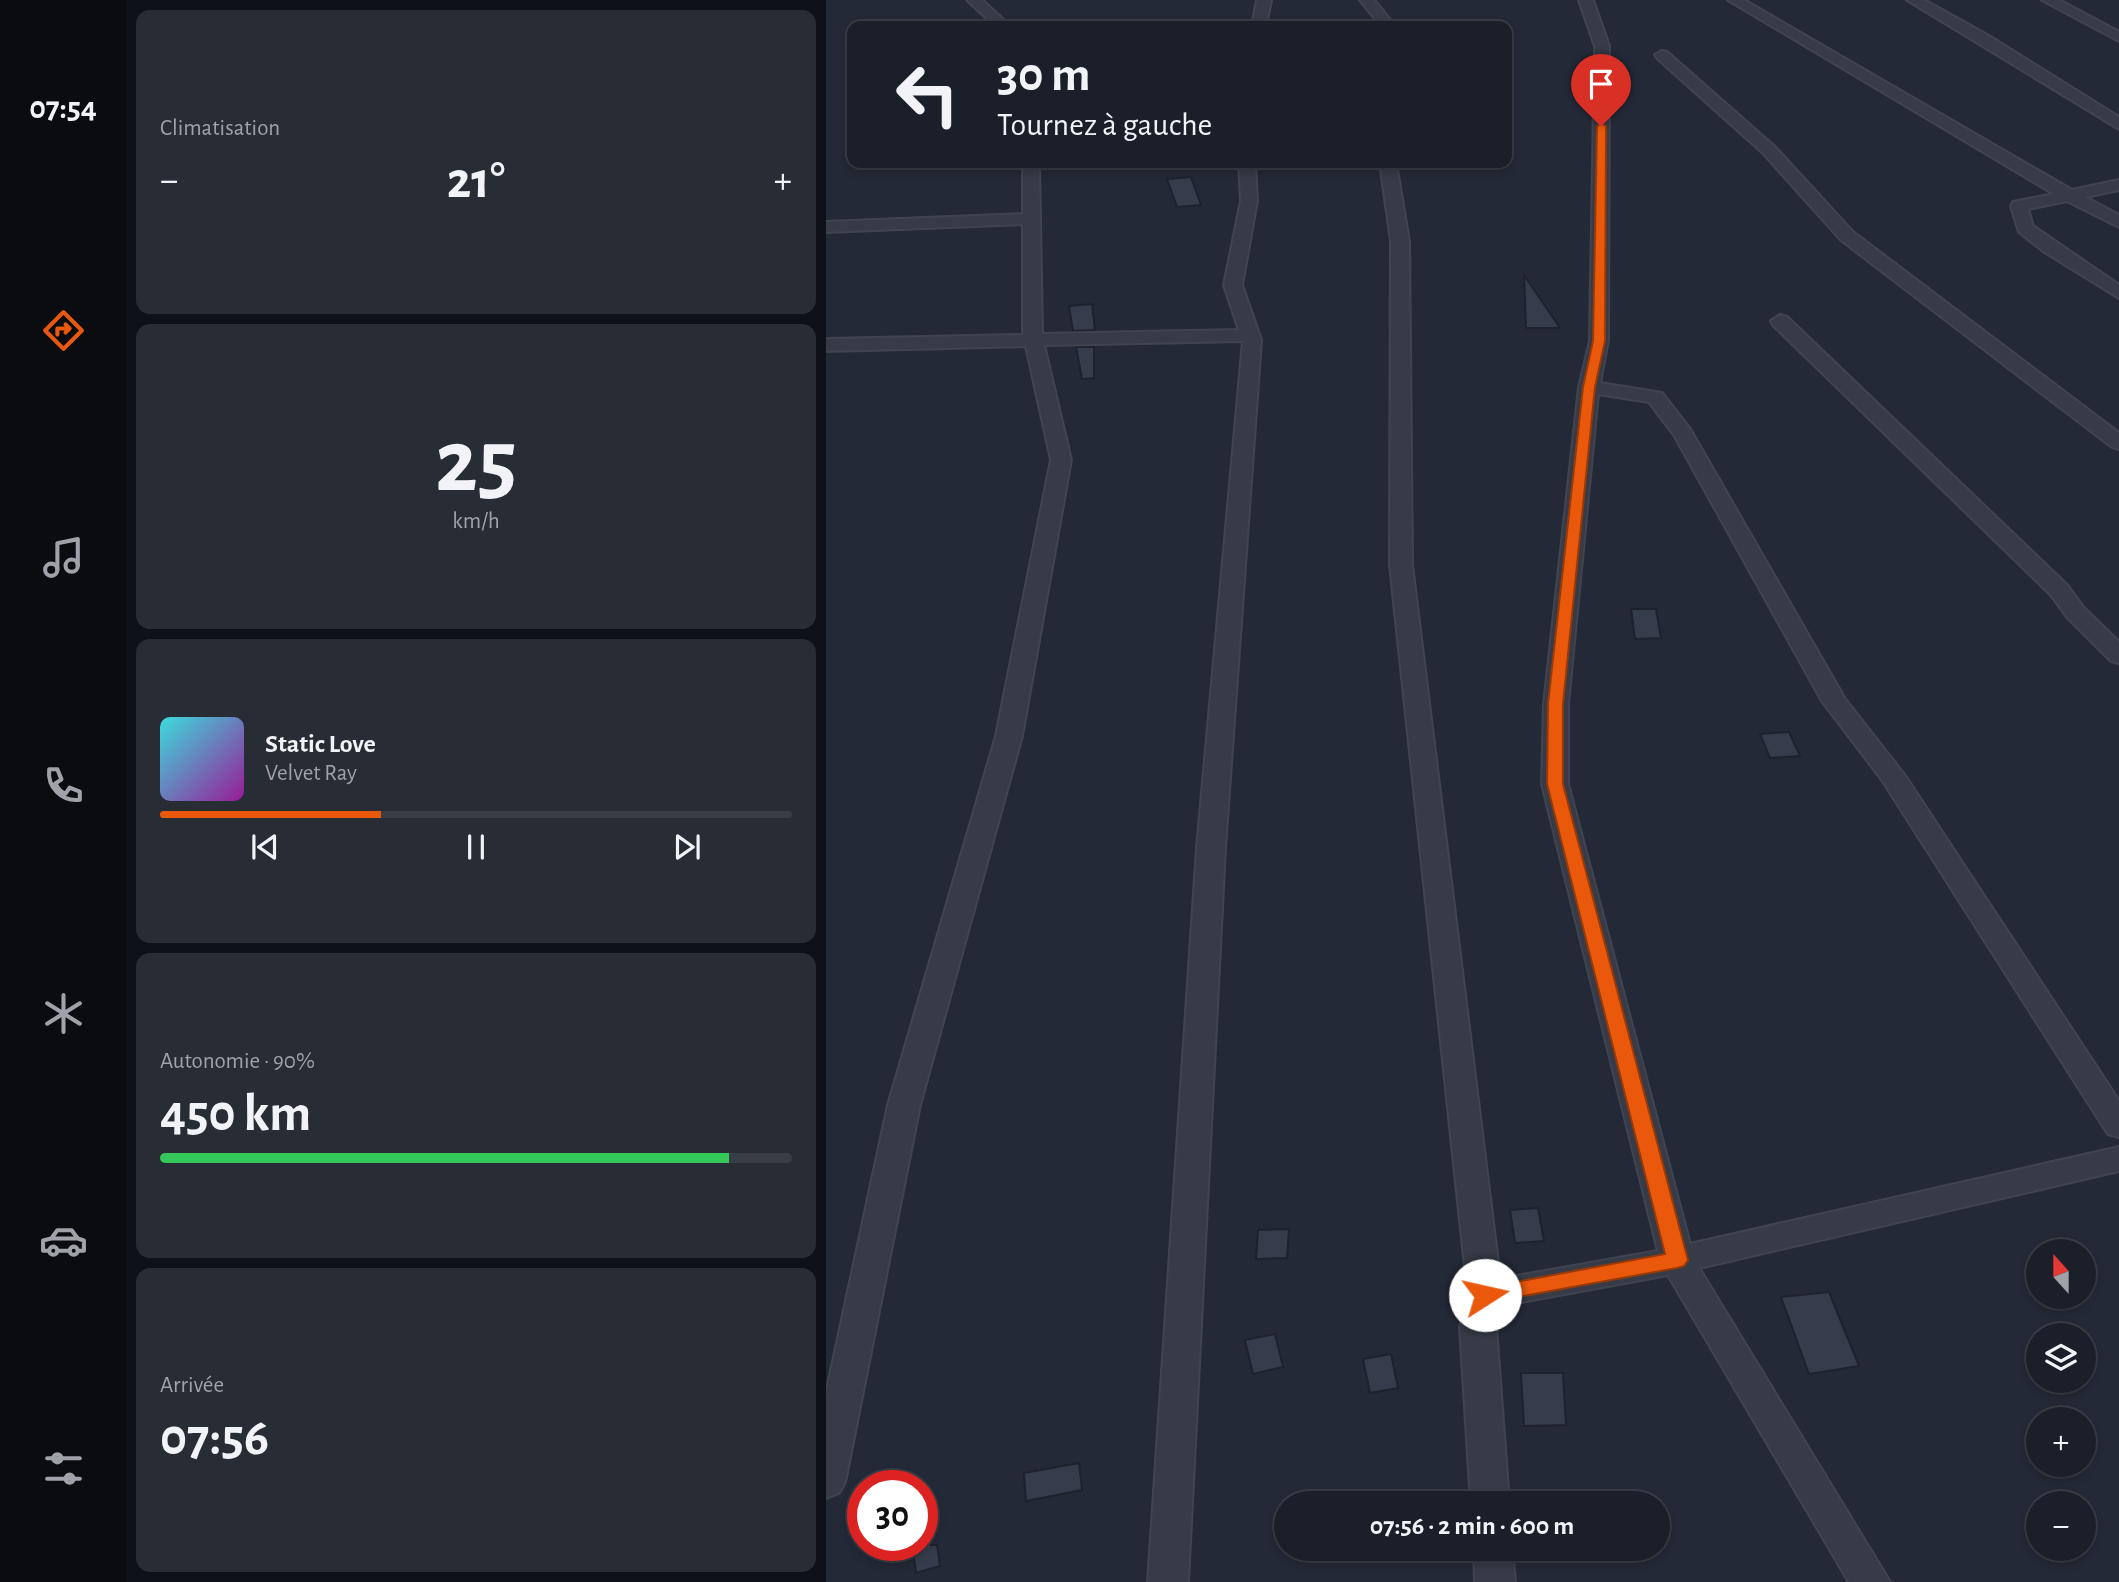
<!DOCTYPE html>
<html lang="fr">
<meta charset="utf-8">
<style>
body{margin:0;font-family:"Alegreya Sans",sans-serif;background:#272c35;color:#f1f3f6;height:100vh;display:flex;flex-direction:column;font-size:26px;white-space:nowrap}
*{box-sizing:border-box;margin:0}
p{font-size:23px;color:#9fa2a8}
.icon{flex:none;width:38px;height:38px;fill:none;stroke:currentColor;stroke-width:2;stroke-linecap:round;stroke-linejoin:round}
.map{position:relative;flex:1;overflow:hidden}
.details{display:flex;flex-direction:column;gap:10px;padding:10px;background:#0e1117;width:700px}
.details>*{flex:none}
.top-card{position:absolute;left:21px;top:21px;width:665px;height:147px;border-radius:14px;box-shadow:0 4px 10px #0003,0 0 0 2px #383d46;background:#1a1f29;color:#f1f3f6;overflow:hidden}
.needle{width:46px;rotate:339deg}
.controls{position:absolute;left:1200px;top:1239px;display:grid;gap:14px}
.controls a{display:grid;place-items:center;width:70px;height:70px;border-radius:50%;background:#1a1f29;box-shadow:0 4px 10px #0003,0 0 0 2px #383d46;font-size:35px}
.speed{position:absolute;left:21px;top:1470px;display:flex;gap:14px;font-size:35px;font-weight:700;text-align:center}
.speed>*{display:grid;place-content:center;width:91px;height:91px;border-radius:50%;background:#1a1f29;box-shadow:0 4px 10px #0003,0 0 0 2px #383d46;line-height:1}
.speed .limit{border:10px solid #d22;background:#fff;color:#111}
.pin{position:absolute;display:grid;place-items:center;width:60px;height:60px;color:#fff;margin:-72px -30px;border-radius:50% 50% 50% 0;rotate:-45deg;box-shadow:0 0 7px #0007}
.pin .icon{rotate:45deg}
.me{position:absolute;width:77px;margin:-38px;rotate:80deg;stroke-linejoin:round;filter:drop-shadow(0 0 5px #0008)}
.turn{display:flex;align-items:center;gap:24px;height:147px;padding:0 35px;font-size:32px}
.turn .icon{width:91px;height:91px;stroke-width:2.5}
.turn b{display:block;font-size:49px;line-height:60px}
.big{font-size:52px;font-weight:600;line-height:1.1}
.details .widget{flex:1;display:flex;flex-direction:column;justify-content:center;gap:10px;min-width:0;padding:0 24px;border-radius:14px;background:#272c35}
.details .dial{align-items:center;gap:0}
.dial b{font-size:91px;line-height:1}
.song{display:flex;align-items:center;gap:21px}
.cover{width:84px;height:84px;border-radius:10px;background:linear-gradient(135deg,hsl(180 70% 55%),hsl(300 70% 35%))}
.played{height:7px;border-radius:4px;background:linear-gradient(90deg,#ea580c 35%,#383d46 35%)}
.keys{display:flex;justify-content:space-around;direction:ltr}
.heat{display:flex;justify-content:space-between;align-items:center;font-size:38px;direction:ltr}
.charge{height:10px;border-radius:5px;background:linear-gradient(90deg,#34c759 90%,#383d46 0)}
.trip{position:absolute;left:448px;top:1491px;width:396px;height:70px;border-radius:35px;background:#1a1f29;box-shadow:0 4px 10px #0003,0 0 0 2px #383d46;font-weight:600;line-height:70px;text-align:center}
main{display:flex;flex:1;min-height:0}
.tab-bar{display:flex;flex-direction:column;width:126px;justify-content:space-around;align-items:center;background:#0a0c10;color:#9fa2a8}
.tab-bar .icon{width:49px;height:49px}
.tab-bar .on{color:#ea580c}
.tab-bar b{font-size:32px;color:#f1f3f6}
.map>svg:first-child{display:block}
.building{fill:#353d4d;stroke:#1d222e;stroke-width:2}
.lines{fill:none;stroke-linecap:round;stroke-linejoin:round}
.minor-casing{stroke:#3f4450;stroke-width:4}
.minor{fill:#363b47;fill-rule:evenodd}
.route{fill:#ea580c;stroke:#983908;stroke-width:2}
</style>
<main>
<nav class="tab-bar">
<b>07:54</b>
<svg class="icon on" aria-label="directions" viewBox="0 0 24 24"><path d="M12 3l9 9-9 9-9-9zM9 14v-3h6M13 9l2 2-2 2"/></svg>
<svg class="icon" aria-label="music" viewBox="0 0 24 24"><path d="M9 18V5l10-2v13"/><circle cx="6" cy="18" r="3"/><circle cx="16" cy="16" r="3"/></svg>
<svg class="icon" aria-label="phone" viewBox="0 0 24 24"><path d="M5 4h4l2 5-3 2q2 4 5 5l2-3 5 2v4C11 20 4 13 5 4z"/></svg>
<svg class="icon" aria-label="climate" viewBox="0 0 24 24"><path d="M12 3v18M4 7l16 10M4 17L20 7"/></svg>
<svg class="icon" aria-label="car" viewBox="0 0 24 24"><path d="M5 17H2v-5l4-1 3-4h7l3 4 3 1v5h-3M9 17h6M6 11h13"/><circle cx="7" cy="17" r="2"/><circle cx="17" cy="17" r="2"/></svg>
<svg class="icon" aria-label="filters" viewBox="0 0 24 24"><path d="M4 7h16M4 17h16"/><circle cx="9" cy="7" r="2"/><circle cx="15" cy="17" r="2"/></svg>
</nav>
<section class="details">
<div class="widget"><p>Climatisation</p>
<div class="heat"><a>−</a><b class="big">21°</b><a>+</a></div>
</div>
<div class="widget dial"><b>25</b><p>km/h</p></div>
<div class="widget">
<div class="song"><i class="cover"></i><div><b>Static Love</b><p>Velvet Ray</p></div></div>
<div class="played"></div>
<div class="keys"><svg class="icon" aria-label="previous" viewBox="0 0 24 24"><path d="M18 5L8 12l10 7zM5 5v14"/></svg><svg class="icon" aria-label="pause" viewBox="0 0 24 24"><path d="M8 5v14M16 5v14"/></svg><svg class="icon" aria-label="next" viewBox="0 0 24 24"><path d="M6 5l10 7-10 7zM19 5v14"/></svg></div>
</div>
<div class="widget"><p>Autonomie · 90%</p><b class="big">450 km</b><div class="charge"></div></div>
<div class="widget"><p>Arrivée</p><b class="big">07:56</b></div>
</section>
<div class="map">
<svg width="1293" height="1582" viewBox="0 0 1293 1582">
<rect width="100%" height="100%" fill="#232937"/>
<path class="building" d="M365,177L375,205L351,207L341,179Z
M698,275L734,328H700Z
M266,304L269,330L247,331L243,306Z
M250,347H268V378L256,379Z
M805,609H830L835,638L809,639Z
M963,732L974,756L944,758L934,734Z
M712,1208L718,1241L689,1243L684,1210Z
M463,1229L461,1258L430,1259L432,1230Z
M1003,1292L1033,1366L983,1374L955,1297Z
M449,1334L457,1367L427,1374L419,1340Z
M565,1354L572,1388L544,1393L537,1359Z
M695,1373H737L740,1425L698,1426Z
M253,1463L256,1490L200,1501L198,1473Z
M86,1545H111L114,1566L90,1573Z"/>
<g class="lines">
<g class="minor-casing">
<path id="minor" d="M141,0H156L184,26H169Z
M431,0H445L440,26H426Z
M534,0H548L569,26H555Z
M753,0H767L783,46L782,341L774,383L836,393L864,429L1019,699L1080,777L1293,1101V1137L1282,1134L1056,780L996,701L848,435L823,402L772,394L742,704V784L864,1244L1293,1147V1171L873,1268L1064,1582H1023L842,1275L674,1306L670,1327L683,1503H645L634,1327L642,1295L564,565L565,241L554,163H570L583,241L586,565L674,1279L832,1251L716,784L718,704L753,387L764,341L769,46Z
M902,0H918L1246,190L1293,180V190L1259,197L1293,215V227L1241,201L1202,209L1207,226L1293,285V298L1217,251L1193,232L1185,206L1187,202L1228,194Z
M1081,0H1098L1163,36L1293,117V129Z
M1216,0H1233L1293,32V41Z
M836,51L841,52L949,147L1027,232L1293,433V449L1286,447L1015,240L937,153L831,58L829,55Z
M197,163H213L216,334L413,330L398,285L415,201L413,163H429L431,201L416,285L435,340L399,848L362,1582H322L371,848L417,341L218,345L245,460L196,736L94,1105L19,1482L13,1493L0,1498V1394L62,1105L170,736L225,460L200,346L0,351V339L197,335V224L0,232V222L197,214Z
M954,315L961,317L1241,585L1257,607L1293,642V663L1285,661L1241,617L1225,595L947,325L945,321Z
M648,1549H686L689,1582H649Z"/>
</g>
<use href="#minor" class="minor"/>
</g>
<path class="route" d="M775,123L780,126L779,341L769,387L737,704V784L862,1260L858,1266L851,1268L659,1303L652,1301L649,1295L652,1289L839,1254L721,784L722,704L757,387L767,341L771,126Z"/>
</svg>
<div class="controls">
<a><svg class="needle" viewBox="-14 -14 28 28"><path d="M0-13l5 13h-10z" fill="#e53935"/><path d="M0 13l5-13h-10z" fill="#9fa2a8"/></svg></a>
<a><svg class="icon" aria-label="layers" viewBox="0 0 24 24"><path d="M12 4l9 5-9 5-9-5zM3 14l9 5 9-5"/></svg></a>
<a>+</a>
<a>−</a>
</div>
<div class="speed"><div class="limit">30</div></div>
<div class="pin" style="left:775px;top:126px;background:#d93025"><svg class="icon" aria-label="arrive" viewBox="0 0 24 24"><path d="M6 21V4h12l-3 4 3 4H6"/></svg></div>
<svg class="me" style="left:659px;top:1295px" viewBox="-20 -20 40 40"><circle r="19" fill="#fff"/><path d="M0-13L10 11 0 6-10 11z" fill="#ea580c"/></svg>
<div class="trip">07:56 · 2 min · 600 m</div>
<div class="top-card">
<div class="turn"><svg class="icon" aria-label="left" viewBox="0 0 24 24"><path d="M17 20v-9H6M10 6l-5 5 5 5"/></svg><div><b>30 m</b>Tournez à gauche</div></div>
</div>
</div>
</main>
